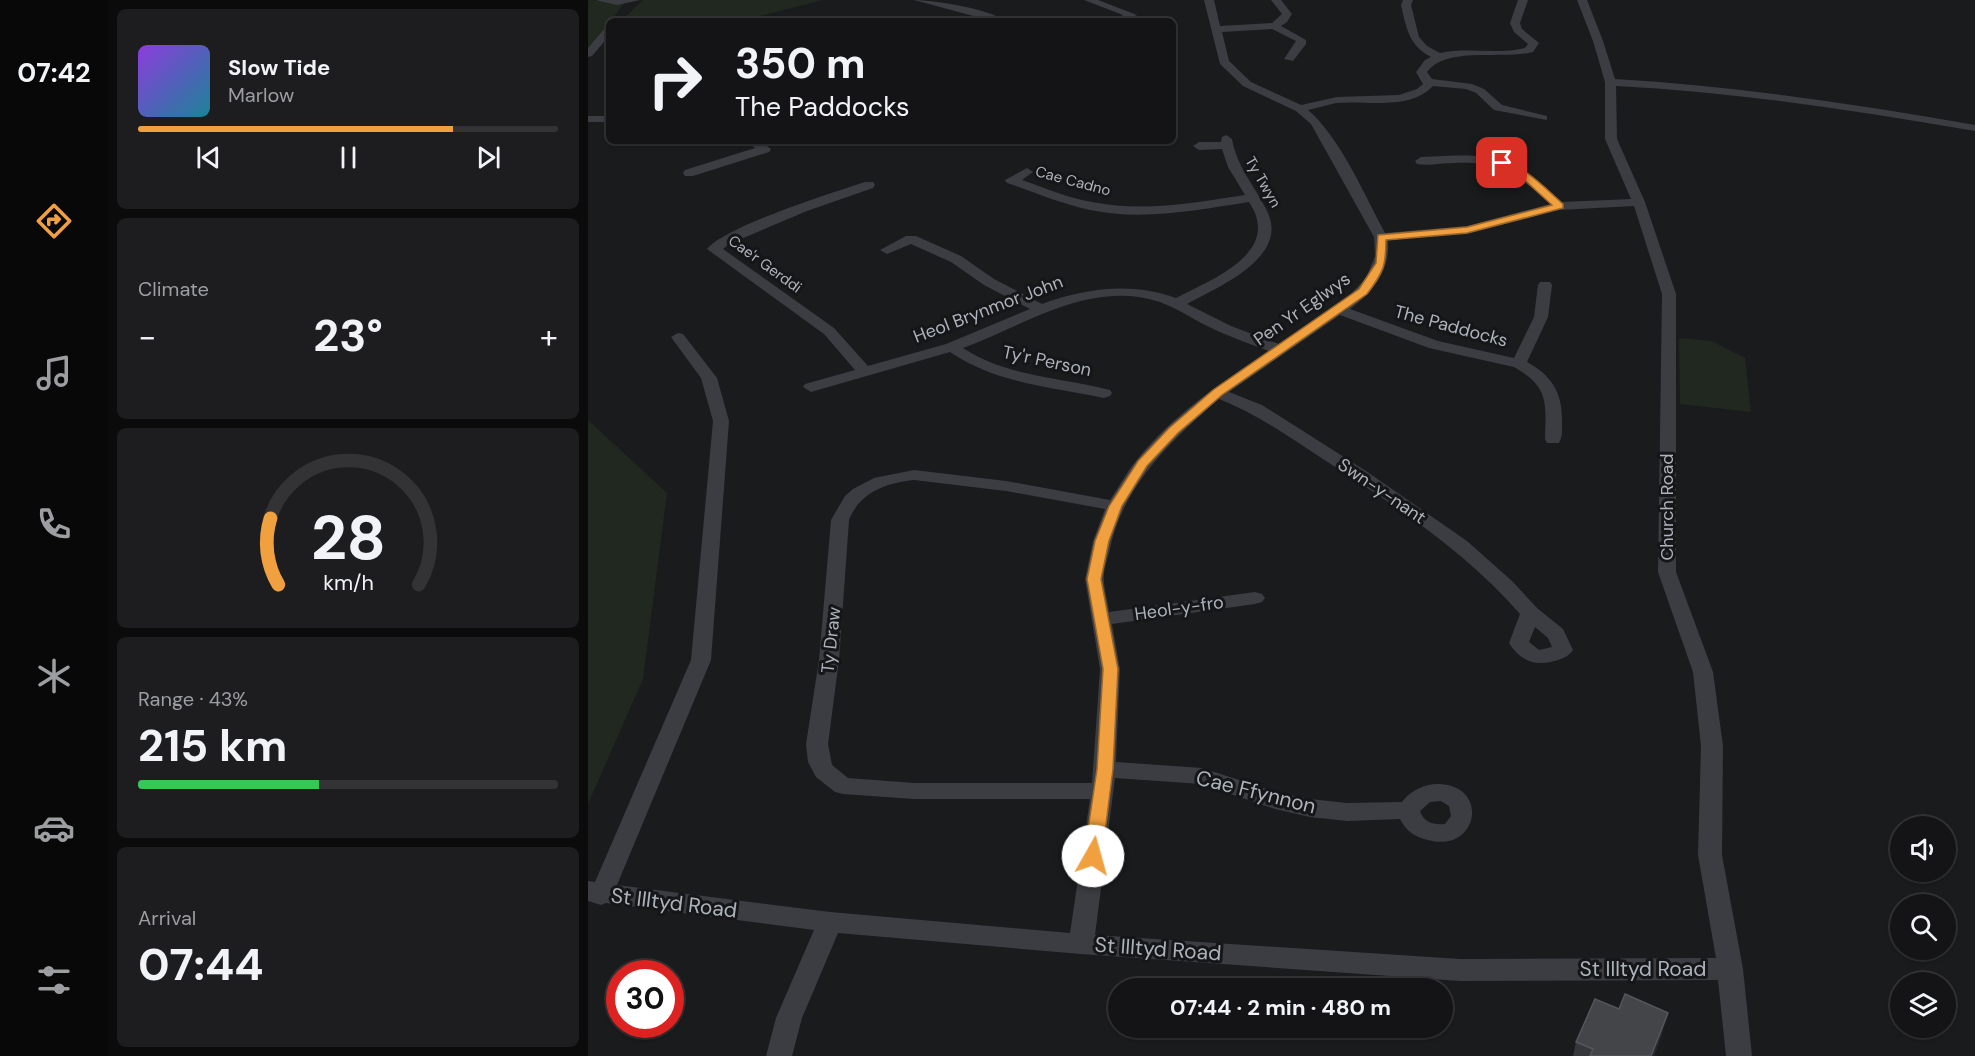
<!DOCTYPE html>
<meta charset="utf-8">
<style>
body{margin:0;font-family:"DM Sans",sans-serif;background:#1d1d1f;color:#f1f3f6;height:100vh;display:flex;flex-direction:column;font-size:22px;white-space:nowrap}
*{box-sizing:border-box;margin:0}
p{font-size:20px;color:#9d9ea1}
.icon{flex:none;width:33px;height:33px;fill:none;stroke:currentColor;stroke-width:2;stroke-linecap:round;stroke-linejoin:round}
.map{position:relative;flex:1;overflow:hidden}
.sheet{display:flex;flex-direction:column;gap:9px;padding:9px;background:#0b0b0c;width:480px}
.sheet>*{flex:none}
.guide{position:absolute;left:18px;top:18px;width:570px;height:126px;border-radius:9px;box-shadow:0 2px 4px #0004,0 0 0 2px #333335;background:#141416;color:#f1f3f6;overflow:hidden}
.buttons{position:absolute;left:1302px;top:816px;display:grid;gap:12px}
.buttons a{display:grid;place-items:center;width:66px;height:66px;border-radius:50%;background:#141416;box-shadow:0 2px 4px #0004,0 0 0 2px #333335;font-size:30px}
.speed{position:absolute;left:18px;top:960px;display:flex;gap:12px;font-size:30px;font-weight:700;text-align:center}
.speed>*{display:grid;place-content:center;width:78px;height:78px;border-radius:50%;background:#141416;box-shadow:0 2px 4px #0004,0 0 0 2px #333335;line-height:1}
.speed .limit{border:9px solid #d22;background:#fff;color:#111}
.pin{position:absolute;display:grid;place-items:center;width:51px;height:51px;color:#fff;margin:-26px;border-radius:12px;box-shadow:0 3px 9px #0006}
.me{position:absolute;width:66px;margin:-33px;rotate:7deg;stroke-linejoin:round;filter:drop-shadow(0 0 4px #0008)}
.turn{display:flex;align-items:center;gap:21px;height:126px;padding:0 30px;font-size:27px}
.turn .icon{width:78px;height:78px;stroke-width:2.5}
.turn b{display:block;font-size:42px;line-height:51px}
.big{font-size:45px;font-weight:700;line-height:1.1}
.sheet .widget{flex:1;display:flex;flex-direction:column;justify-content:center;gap:9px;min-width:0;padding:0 21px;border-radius:9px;background:#1d1d1f}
.sheet .dial{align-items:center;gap:0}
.dial svg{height:156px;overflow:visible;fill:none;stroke:#333335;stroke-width:7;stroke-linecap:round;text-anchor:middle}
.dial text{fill:#f1f3f6;stroke:none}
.song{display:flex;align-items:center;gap:18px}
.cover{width:72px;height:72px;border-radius:9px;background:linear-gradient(135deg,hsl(270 70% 55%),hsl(190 70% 35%))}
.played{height:6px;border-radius:3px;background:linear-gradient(90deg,#f1a03f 75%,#333335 75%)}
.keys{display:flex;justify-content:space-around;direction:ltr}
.heat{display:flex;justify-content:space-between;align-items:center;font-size:33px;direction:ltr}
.charge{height:9px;border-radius:4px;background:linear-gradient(90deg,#34c759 43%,#333335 0)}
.trip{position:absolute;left:520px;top:978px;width:345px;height:60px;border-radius:30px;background:#141416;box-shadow:0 2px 4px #0004,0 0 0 2px #333335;font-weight:700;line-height:60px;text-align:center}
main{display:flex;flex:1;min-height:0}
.tab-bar{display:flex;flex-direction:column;width:108px;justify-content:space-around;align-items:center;background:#080809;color:#9d9ea1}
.tab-bar .icon{width:42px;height:42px}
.tab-bar .on{color:#f1a03f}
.tab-bar b{font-size:27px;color:#f1f3f6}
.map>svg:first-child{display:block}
.green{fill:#202820}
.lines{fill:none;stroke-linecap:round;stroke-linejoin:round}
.street{fill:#3b3d42;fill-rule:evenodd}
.wall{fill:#36373b}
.shaded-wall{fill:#252629}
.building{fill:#434549;stroke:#53565b;stroke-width:1.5}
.route{fill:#f1a03f;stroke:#9d6829;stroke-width:1.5}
.labels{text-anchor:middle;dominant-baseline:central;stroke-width:6;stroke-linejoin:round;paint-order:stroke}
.far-street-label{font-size:15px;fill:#adb3bc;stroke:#151618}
.street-label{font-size:18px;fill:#adb3bc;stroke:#151618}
.near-street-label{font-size:21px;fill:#adb3bc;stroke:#151618}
</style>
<main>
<nav class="tab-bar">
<b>07:42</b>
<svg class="icon on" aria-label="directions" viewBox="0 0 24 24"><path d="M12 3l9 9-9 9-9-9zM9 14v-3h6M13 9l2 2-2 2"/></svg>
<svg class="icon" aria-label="music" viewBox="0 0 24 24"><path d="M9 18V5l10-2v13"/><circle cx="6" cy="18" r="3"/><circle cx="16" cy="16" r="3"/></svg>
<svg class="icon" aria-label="phone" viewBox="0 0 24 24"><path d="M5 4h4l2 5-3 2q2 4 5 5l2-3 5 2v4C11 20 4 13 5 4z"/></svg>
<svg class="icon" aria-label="climate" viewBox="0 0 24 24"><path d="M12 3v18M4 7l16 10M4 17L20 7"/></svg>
<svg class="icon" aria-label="car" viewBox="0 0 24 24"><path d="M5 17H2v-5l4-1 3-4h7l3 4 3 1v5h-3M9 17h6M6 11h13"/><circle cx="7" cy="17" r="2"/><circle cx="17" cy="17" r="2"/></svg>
<svg class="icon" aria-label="filters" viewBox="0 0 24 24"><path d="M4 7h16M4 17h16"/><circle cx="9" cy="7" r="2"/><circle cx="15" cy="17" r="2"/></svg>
</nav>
<section class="sheet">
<div class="widget">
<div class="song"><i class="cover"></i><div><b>Slow Tide</b><p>Marlow</p></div></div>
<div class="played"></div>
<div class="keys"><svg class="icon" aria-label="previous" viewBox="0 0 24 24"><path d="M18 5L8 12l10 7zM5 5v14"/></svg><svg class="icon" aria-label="pause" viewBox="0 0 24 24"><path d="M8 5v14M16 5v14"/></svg><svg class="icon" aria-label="next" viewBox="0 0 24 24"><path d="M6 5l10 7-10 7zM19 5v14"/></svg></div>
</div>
<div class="widget"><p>Climate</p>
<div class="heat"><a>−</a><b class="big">23°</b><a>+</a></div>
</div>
<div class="widget dial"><svg viewBox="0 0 100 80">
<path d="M14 69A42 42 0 1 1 86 69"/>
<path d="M14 69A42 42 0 0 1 10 35" stroke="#f1a03f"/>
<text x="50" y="56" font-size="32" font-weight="700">28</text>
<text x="50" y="72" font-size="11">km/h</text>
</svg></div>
<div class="widget"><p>Range · 43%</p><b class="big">215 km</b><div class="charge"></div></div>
<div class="widget"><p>Arrival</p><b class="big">07:44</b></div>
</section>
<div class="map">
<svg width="1387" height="1056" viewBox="0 0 1387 1056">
<rect width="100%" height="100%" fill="#1a1b1d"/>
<path class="green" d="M0,0L37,2L23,21H21L14,35L0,50Z
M55,0H235L164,18L169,21H33Z
M1091,338L1124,341L1157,358L1163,412L1092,404Z
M0,420L79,493L55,679L0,804Z"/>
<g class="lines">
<path class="street" d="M7,0H52L29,5Z
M326,0C346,0 402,9 417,21H404Z
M496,0H510L549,15L536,21H522L535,15Z
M616,0H626L632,26L684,23L694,14L683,0H693L704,14L699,22L693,26L718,40V44L705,61L696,59L708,41L684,29L634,32L641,61L663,82L713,105L749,97L811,95L829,89L835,84L828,72L837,60L843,57C821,46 818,27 813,5L815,0H825L823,5L831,37L839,46L852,53C880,47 910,55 937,48L940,44L926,32L922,23L930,0H940L932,23L934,29L951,43L945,52C912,60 859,46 839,72L844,79L884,84L896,89L914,105L959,116V120L906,110L888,93L878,89L845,86C821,111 780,100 748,103C739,105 729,108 720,110C752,137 777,196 797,233L879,226L962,204C930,174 912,161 866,163C854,163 841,166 829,164L827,161L833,157C905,154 919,151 974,202L1043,199L1017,139V82L1005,41L989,0H999L1015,41L1027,79C1148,86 1267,104 1387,125V131C1268,111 1149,92 1028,86L1029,139L1057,202L1088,294V572L1125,672L1135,746L1134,855L1155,969L1164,1056H1138L1130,980L872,981L493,954L250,933L214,1018L204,1056H178L188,1018L226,930L18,903L13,905L0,901V881L7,882L103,660L125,421L113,378L83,337L90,333L95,334L129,378L141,421L123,660L29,885L242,912L482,933L502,799H326L255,794L247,792L228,777L220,762L218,744L231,660L243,520L257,496L265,489L286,478L326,470L418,481L522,500C531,487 538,473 548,461C584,415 633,383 681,351C659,343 637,335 617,325C602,317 588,308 572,302C503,279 437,325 375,348C419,377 472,377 522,390L524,393L522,396L516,398C463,387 407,383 362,352L223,392L215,387L217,384L267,370L236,334L119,249C138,226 244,193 277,182H285L287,185L285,188L219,211L141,244L135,249L246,328L280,366L358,344L442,309L396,285L363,262L323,244L299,254L292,250L318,236H328L373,256L406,279L454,304C498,288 543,282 588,298C624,279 695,253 661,202C609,210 554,221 502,210C473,204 446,192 419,183L417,180L439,168L445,172L434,180C457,188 480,198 504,202C555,212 606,203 657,195L640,167L634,149L611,150L605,146L611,142H633L634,137L638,135L644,139C649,167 666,185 678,209C704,256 632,286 599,304L643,326L691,344L760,297L778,278L787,256L786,237L723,124L708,111L655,86L632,64ZM1046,206L1074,294L1070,572L1105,672L1113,746L1110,855L1128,958L872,959L507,935L527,778L613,784L687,809L722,817L759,821L812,819C818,831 827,837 840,840C890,854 903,785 850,784C836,784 822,791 814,802L759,803L722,799L688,792L614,768L528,762L532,669L524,624L667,604L674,602L677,598L674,594L667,592L521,612C520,601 516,590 516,580C515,571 519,561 521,553C534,486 582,442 631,399C671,415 703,438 738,461C808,506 877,551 932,614L921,643C933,662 949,667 970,660C976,658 981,656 985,650L975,629L949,608L924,581L879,541L778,471L674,405L641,392L752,315L841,348L926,367C961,387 958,402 957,439L959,443H971C975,436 974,427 974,419C974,392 963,375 939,362L960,317L964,285L962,282H952L950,285L946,317L926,358L850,341L762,309C784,293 803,270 800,240L879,234L971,210ZM326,480L418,491L517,509L505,541L497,579L512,669L504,783H326L260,778L244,765L240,744L251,660L261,520C272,492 298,483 326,480ZM947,627L960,638L964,647L951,650L941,642ZM842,802L853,801L861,806L863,816L857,824C846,825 836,823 832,811Z
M21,27V36L4,56L0,57V48L17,28Z
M0,116H21V122H0Z
M158,141H172L183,149L181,152L105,176H97L95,173L97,170L167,148Z"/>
</g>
<path class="wall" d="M1074,1034L1066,1056H985L988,1042Z"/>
<path class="shaded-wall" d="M1080,1013L1074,1034L1066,1056H1063Z"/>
<path class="building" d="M1037,994L1080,1013L1063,1056H1002L1005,1049L988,1042L1007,999L1031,1009Z"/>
<path class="route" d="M910,161C931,160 960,191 975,204V208L879,233L798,240C798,266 795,273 779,294L634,395L590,433L559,466L534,506L521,541L513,579L530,669L525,769L514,856L511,861L505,863L499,861L496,856L509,769L515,669L499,579L507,541L521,506L550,461L581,428L625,390L771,289L788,263L790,235L879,227L964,205L930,174L910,165Z"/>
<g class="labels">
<g class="far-street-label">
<text transform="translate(485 181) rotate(15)">Cae Cadno</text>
<text transform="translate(675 182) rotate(60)">Ty Twyn</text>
<text transform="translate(177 264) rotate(36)">Cae'r Gerddi</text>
</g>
<g class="street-label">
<text transform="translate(400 309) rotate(-21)">Heol Brynmor John</text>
<text transform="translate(714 309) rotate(-35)">Pen Yr Eglwys</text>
<text transform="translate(863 326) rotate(15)">The Paddocks</text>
<text transform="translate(459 361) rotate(12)">Ty'r Person</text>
<text transform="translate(794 491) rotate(34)">Swn-y-nant</text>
<text transform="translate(1079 507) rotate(-90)">Church Road</text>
<text transform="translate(591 608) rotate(-8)">Heol-y-fro</text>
<text transform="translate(243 640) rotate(-84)">Ty Draw</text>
</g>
<g class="near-street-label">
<text transform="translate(668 792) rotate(14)">Cae Ffynnon</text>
<text transform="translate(86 903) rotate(7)">St Illtyd Road</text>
<text transform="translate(570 949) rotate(4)">St Illtyd Road</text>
<text x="1055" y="969">St Illtyd Road</text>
</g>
</g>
</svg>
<div class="buttons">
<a><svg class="icon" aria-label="sound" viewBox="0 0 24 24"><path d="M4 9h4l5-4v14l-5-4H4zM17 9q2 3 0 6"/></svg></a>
<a><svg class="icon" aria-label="search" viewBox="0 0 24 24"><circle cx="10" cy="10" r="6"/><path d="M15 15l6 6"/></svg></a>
<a><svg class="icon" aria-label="layers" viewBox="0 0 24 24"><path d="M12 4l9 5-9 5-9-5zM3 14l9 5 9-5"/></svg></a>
</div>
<div class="speed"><div class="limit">30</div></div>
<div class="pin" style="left:914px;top:163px;background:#d93025"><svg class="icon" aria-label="arrive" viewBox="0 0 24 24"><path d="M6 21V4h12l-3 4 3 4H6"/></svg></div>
<svg class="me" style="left:505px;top:856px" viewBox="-20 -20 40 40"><circle r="19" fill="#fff"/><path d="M0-13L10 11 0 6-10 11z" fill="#f1a03f"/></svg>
<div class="trip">07:44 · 2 min · 480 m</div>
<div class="guide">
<div class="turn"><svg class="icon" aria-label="right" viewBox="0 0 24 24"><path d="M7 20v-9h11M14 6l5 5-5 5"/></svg><div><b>350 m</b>The Paddocks</div></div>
</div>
</div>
</main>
